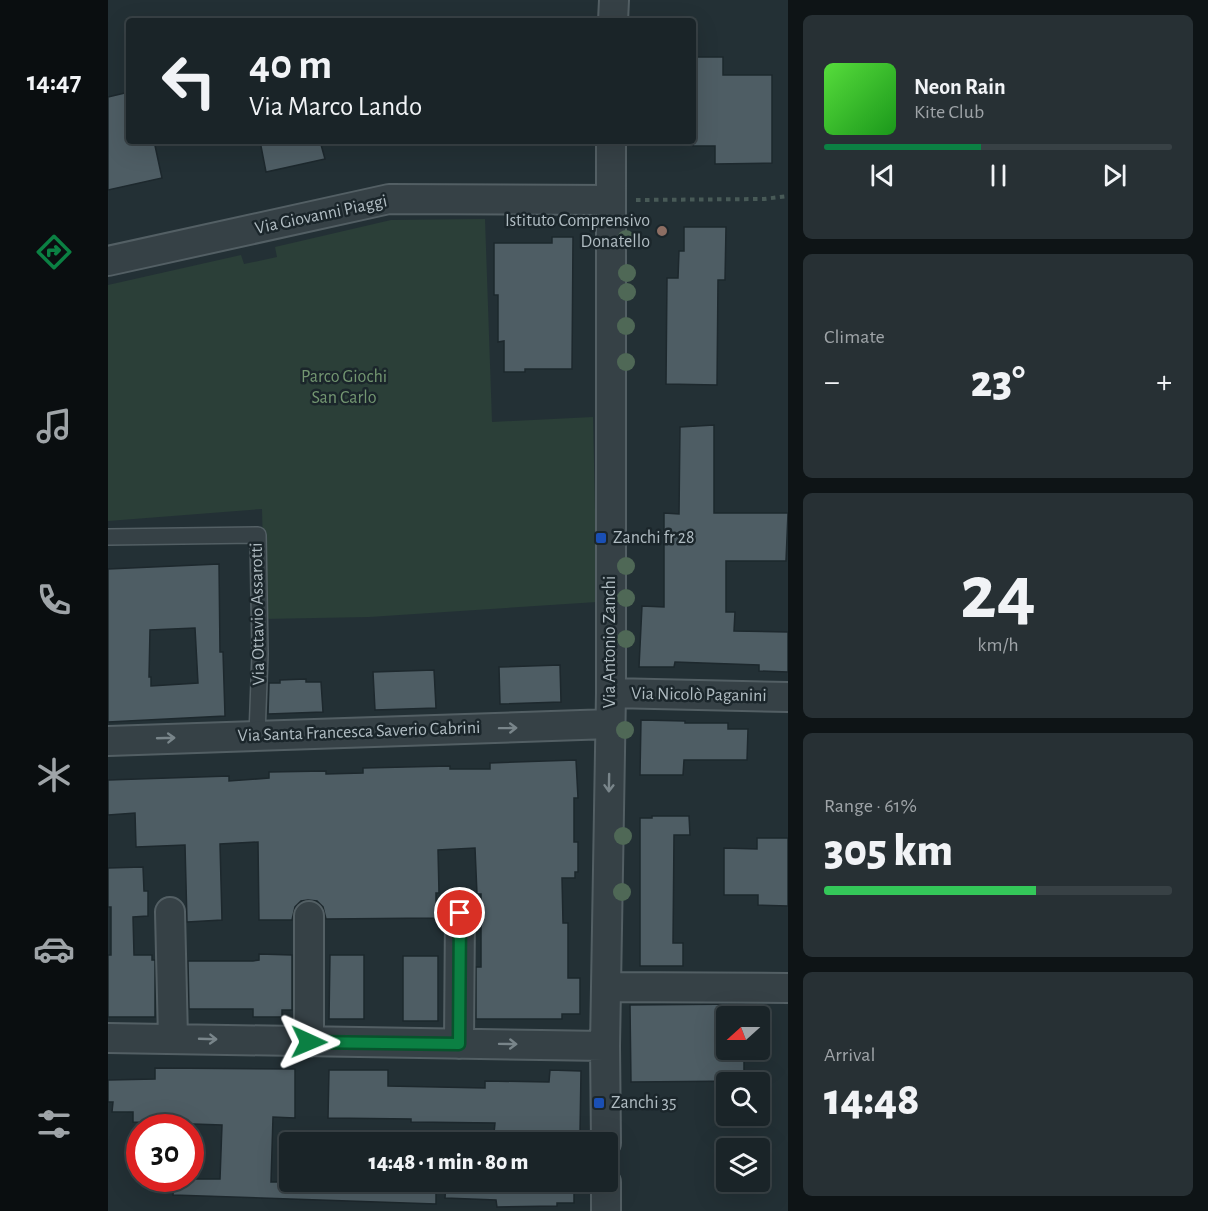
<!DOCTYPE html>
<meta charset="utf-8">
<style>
body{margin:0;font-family:"Alegreya Sans",sans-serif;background:#273034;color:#f1f3f6;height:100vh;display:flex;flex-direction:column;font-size:22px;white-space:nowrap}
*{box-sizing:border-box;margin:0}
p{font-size:20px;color:#9fa4a8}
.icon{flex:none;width:33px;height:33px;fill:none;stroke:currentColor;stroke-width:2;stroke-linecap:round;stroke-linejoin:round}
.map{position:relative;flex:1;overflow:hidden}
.drawer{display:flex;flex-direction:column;gap:15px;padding:15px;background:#0e1416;width:420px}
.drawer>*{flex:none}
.guide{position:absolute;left:18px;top:18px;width:570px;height:126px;border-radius:6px;box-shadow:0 6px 24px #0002,0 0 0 2px #384145;background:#1a2428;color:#f1f3f6;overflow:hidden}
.needle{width:39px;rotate:249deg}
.controls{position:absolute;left:608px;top:1006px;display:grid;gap:12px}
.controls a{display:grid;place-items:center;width:54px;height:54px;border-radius:6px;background:#1a2428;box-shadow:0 6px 24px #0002,0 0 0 2px #384145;font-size:30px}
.speed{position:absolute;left:18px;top:1114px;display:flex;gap:12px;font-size:30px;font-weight:700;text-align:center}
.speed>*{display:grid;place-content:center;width:78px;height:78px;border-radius:50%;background:#1a2428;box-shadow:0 6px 24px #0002,0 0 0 2px #384145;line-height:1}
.speed .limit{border:9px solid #d22;background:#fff;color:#111}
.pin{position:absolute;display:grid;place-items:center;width:51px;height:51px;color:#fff;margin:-26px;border:3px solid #fff;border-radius:50%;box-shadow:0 2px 6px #0007}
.me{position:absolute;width:66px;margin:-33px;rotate:91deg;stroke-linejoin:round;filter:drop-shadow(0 0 4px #0008)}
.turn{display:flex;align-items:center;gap:21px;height:126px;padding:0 24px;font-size:27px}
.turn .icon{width:78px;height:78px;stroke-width:2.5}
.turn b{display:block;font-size:42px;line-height:51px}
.big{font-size:45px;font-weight:800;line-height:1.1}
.drawer .tile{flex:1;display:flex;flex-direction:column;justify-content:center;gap:9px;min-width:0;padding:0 21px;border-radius:9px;background:#273034}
.drawer .dial{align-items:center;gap:0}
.dial b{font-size:78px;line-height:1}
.song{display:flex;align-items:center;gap:18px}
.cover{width:72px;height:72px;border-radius:9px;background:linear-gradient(135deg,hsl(110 70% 55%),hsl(120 70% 35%))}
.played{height:6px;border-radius:3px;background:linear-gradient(90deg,#0b8043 45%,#384145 45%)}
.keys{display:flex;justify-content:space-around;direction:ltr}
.heat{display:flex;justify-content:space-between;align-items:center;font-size:33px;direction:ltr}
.charge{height:9px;border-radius:4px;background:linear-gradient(90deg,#34c759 61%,#384145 0)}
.trip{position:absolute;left:171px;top:1132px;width:339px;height:60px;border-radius:6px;background:#1a2428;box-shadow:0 6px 24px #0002,0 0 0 2px #384145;font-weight:800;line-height:60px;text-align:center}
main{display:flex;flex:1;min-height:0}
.menu{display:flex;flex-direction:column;width:108px;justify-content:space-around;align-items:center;background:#0a0e10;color:#9fa4a8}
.menu .icon{width:42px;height:42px}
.menu .selected{color:#0b8043}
.menu b{font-size:27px;color:#f1f3f6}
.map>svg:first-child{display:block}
.green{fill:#2b3f38}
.building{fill:#4e5d64;stroke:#1d282d;stroke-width:1.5;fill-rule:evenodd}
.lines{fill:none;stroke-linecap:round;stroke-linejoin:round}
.lane-casing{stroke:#535f64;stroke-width:18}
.street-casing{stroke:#535f64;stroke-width:32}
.path{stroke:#485a57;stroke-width:4;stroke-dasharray:4.5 4.5;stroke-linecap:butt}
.lane{stroke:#364146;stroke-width:15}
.street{stroke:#364146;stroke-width:28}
.tree{fill:#4f6856}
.oneway{stroke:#79858a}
.route-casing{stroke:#07532c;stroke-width:15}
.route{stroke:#0b8043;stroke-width:10}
.education-dot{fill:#8d6e63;stroke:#1b262b;stroke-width:2}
.transit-dot{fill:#1a4fb4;stroke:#1b262b;stroke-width:2}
.labels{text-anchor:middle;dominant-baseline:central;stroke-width:5;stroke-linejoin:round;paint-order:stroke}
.street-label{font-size:18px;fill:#b0bcc2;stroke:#1b262b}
.poi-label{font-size:18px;fill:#b0bcc2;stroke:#1b262b;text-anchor:start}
.park-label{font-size:18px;fill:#739671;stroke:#1b262b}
</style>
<main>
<nav class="menu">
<b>14:47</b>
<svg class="icon selected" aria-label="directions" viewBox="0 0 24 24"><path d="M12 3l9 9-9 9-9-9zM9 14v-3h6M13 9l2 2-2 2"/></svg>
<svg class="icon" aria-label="music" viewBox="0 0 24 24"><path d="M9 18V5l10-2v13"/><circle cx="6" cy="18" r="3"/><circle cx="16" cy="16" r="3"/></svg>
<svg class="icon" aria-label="phone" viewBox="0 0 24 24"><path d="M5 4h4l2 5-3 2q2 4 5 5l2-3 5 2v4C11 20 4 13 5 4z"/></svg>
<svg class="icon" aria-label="climate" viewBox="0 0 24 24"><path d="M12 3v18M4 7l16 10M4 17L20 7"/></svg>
<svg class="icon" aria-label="car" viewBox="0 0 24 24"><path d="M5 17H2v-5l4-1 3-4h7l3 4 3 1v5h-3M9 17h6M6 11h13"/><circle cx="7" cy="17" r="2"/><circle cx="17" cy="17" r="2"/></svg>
<svg class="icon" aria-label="filters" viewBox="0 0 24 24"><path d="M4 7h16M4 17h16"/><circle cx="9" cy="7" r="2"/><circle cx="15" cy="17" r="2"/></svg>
</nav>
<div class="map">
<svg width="680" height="1211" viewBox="0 0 680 1211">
<rect width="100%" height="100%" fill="#233035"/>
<path class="green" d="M377,219L384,422L485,417L489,602L261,617L154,619L156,586L154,509L0,521V285L133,255L136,264L169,257L167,247L283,220Z"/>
<path class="building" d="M585,57H615V75H664V163L607,164V146H585Z
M21,92V141H46L54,178L0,190V97Z
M152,141H212L217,159L158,172Z
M576,227H618L617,280H610L609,385L558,384L559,278H570L571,251H576Z
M444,237H465L464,369H417V372H396V341L390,342V295H386V243H444Z
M606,425V513H680L678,561H618V612H627L626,631L680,632V672L651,671V665L567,662L566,667H531L534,606L556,607V513L571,514L572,427Z
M111,564L112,652H115L117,716L0,722V569ZM87,628L90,683L43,686V677H41L42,630Z
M452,665L453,702L392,704L391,667Z
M326,670L328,708L267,710L265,672Z
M198,679V682H213L215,712L160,714L161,683H172V680Z
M533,720L577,721V723H620V729H640L639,760H576L575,775H532Z
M468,760L470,798H466V842H470V872H467V878H454L455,923H460V978H472V1014H454V1019H368V967H373V894H369L367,848L330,850L331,893H328V918L218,919L215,907L209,901L200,900L193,901L187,907L184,920H151L150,842L112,844L114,920L79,922L77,845L28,847L27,813L0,815V780L121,776V781L161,778V772L218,771V774L255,773V768L342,766V769H382V763Z
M544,816H581L582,835H566L565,943H575V966H532V818H544Z
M649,838H680V906L650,905V895H616V848L649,849Z
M35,867L36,891H40V916L25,917L26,955H44V960H47V1017H0V955H3V907H0V868Z
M151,954L184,955V1010H174V1017H145V1009H81L80,961H145L151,960Z
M222,955H256V1019H221Z
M295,956H330V1021H295Z
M636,1004V1017H618V1050H636V1081L523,1082L522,1005Z
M47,1068L187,1069V1118L165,1117L163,1182H328V1204L65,1195L66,1179H112L114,1125L25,1122V1112H4L5,1102H0V1080L47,1079Z
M221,1070H280V1086L377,1088V1081L441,1082L442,1070L473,1071L472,1134H406L405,1143H385L387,1123L303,1122V1119L220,1118Z
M338,1182H466V1203H449V1206L389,1207L388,1200L337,1198Z"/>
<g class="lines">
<g class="lane-casing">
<path id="lane" d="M0,537L150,535L152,654L149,735"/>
</g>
<g class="street-casing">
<path id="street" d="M505,21L506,0
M0,261L281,199L502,200
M503,693L680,697
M0,741L502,724
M62,912L65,1038
M499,987L680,988
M0,1038L497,1046
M201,1042V916
M351,1044L352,913
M498,1143L497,1046L503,693V141
M498,1182V1211"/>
</g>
<path class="path" d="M528,200L656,199L680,196"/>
<use href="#lane" class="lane"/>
<use href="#street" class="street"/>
</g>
<g class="tree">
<circle cx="518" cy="239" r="9"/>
<circle cx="519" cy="273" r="9"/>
<circle cx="519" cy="292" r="9"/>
<circle cx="518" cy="326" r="9"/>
<circle cx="518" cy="362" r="9"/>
<circle cx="518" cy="566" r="9"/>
<circle cx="518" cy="598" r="9"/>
<circle cx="518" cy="639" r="9"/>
<circle cx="517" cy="730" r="9"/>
<circle cx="515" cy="836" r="9"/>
<circle cx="514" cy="892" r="9"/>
</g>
<defs><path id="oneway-shaft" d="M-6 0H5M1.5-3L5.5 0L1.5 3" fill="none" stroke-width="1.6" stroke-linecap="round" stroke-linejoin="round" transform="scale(1.5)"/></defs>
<g class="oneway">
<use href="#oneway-shaft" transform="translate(400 728) rotate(-1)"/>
<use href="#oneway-shaft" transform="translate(58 738) rotate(-2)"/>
<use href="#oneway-shaft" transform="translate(501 783) rotate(91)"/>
<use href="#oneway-shaft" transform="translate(100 1039) rotate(2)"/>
<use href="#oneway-shaft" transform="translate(400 1044) rotate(1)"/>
</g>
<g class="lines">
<g class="route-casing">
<path id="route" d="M201,1042L351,1044L352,913"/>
</g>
<use href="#route" class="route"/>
</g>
<circle class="education-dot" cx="554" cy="231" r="6"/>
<g class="transit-dot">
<rect x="487" y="532" width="12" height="12" rx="3"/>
<rect x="485" y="1097" width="12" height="12" rx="3"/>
</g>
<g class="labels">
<g class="street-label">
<text transform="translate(213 215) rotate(-12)">Via Giovanni Piaggi</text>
<text transform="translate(150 614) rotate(-91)">Via Ottavio Assarotti</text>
<text transform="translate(502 642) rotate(-90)">Via Antonio Zanchi</text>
<text transform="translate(591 695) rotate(1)">Via Nicolò Paganini</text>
<text transform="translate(251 732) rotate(-2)">Via Santa Francesca Saverio Cabrini</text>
</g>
<g class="poi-label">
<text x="542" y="221" text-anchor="end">Istituto Comprensivo<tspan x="542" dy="21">Donatello</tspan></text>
<text x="505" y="538">Zanchi fr 28</text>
<text x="503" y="1103">Zanchi 35</text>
</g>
<g class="park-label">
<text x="236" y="377">Parco Giochi<tspan x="236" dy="21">San Carlo</tspan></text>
</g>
</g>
</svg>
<div class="controls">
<a><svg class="needle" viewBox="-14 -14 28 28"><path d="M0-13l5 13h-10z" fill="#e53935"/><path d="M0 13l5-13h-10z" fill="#9fa4a8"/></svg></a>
<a><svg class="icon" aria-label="search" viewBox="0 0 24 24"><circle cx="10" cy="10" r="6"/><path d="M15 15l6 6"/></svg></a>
<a><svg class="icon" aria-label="layers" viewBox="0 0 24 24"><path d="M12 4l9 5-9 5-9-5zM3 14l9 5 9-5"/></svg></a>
</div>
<div class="speed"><div class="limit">30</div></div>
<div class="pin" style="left:352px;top:913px;background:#d93025"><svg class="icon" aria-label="arrive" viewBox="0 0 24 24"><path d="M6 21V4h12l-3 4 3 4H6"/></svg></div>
<svg class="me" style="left:201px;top:1042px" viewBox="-20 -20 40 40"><path d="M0-17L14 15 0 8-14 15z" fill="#0b8043" stroke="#fff" stroke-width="4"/></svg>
<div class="trip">14:48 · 1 min · 80 m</div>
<div class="guide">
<div class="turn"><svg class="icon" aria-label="left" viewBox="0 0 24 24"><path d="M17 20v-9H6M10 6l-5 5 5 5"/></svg><div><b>40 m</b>Via Marco Lando</div></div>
</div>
</div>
<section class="drawer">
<div class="tile">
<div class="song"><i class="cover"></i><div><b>Neon Rain</b><p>Kite Club</p></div></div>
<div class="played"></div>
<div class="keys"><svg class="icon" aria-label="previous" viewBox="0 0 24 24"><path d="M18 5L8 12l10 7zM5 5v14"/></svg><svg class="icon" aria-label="pause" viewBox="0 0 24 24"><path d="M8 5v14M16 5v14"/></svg><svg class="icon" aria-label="next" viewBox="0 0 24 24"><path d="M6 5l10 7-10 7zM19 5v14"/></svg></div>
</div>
<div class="tile"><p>Climate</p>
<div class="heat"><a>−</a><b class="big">23°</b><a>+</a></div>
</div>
<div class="tile dial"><b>24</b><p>km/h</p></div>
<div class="tile"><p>Range · 61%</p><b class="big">305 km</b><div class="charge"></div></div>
<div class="tile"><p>Arrival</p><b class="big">14:48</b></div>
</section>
</main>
